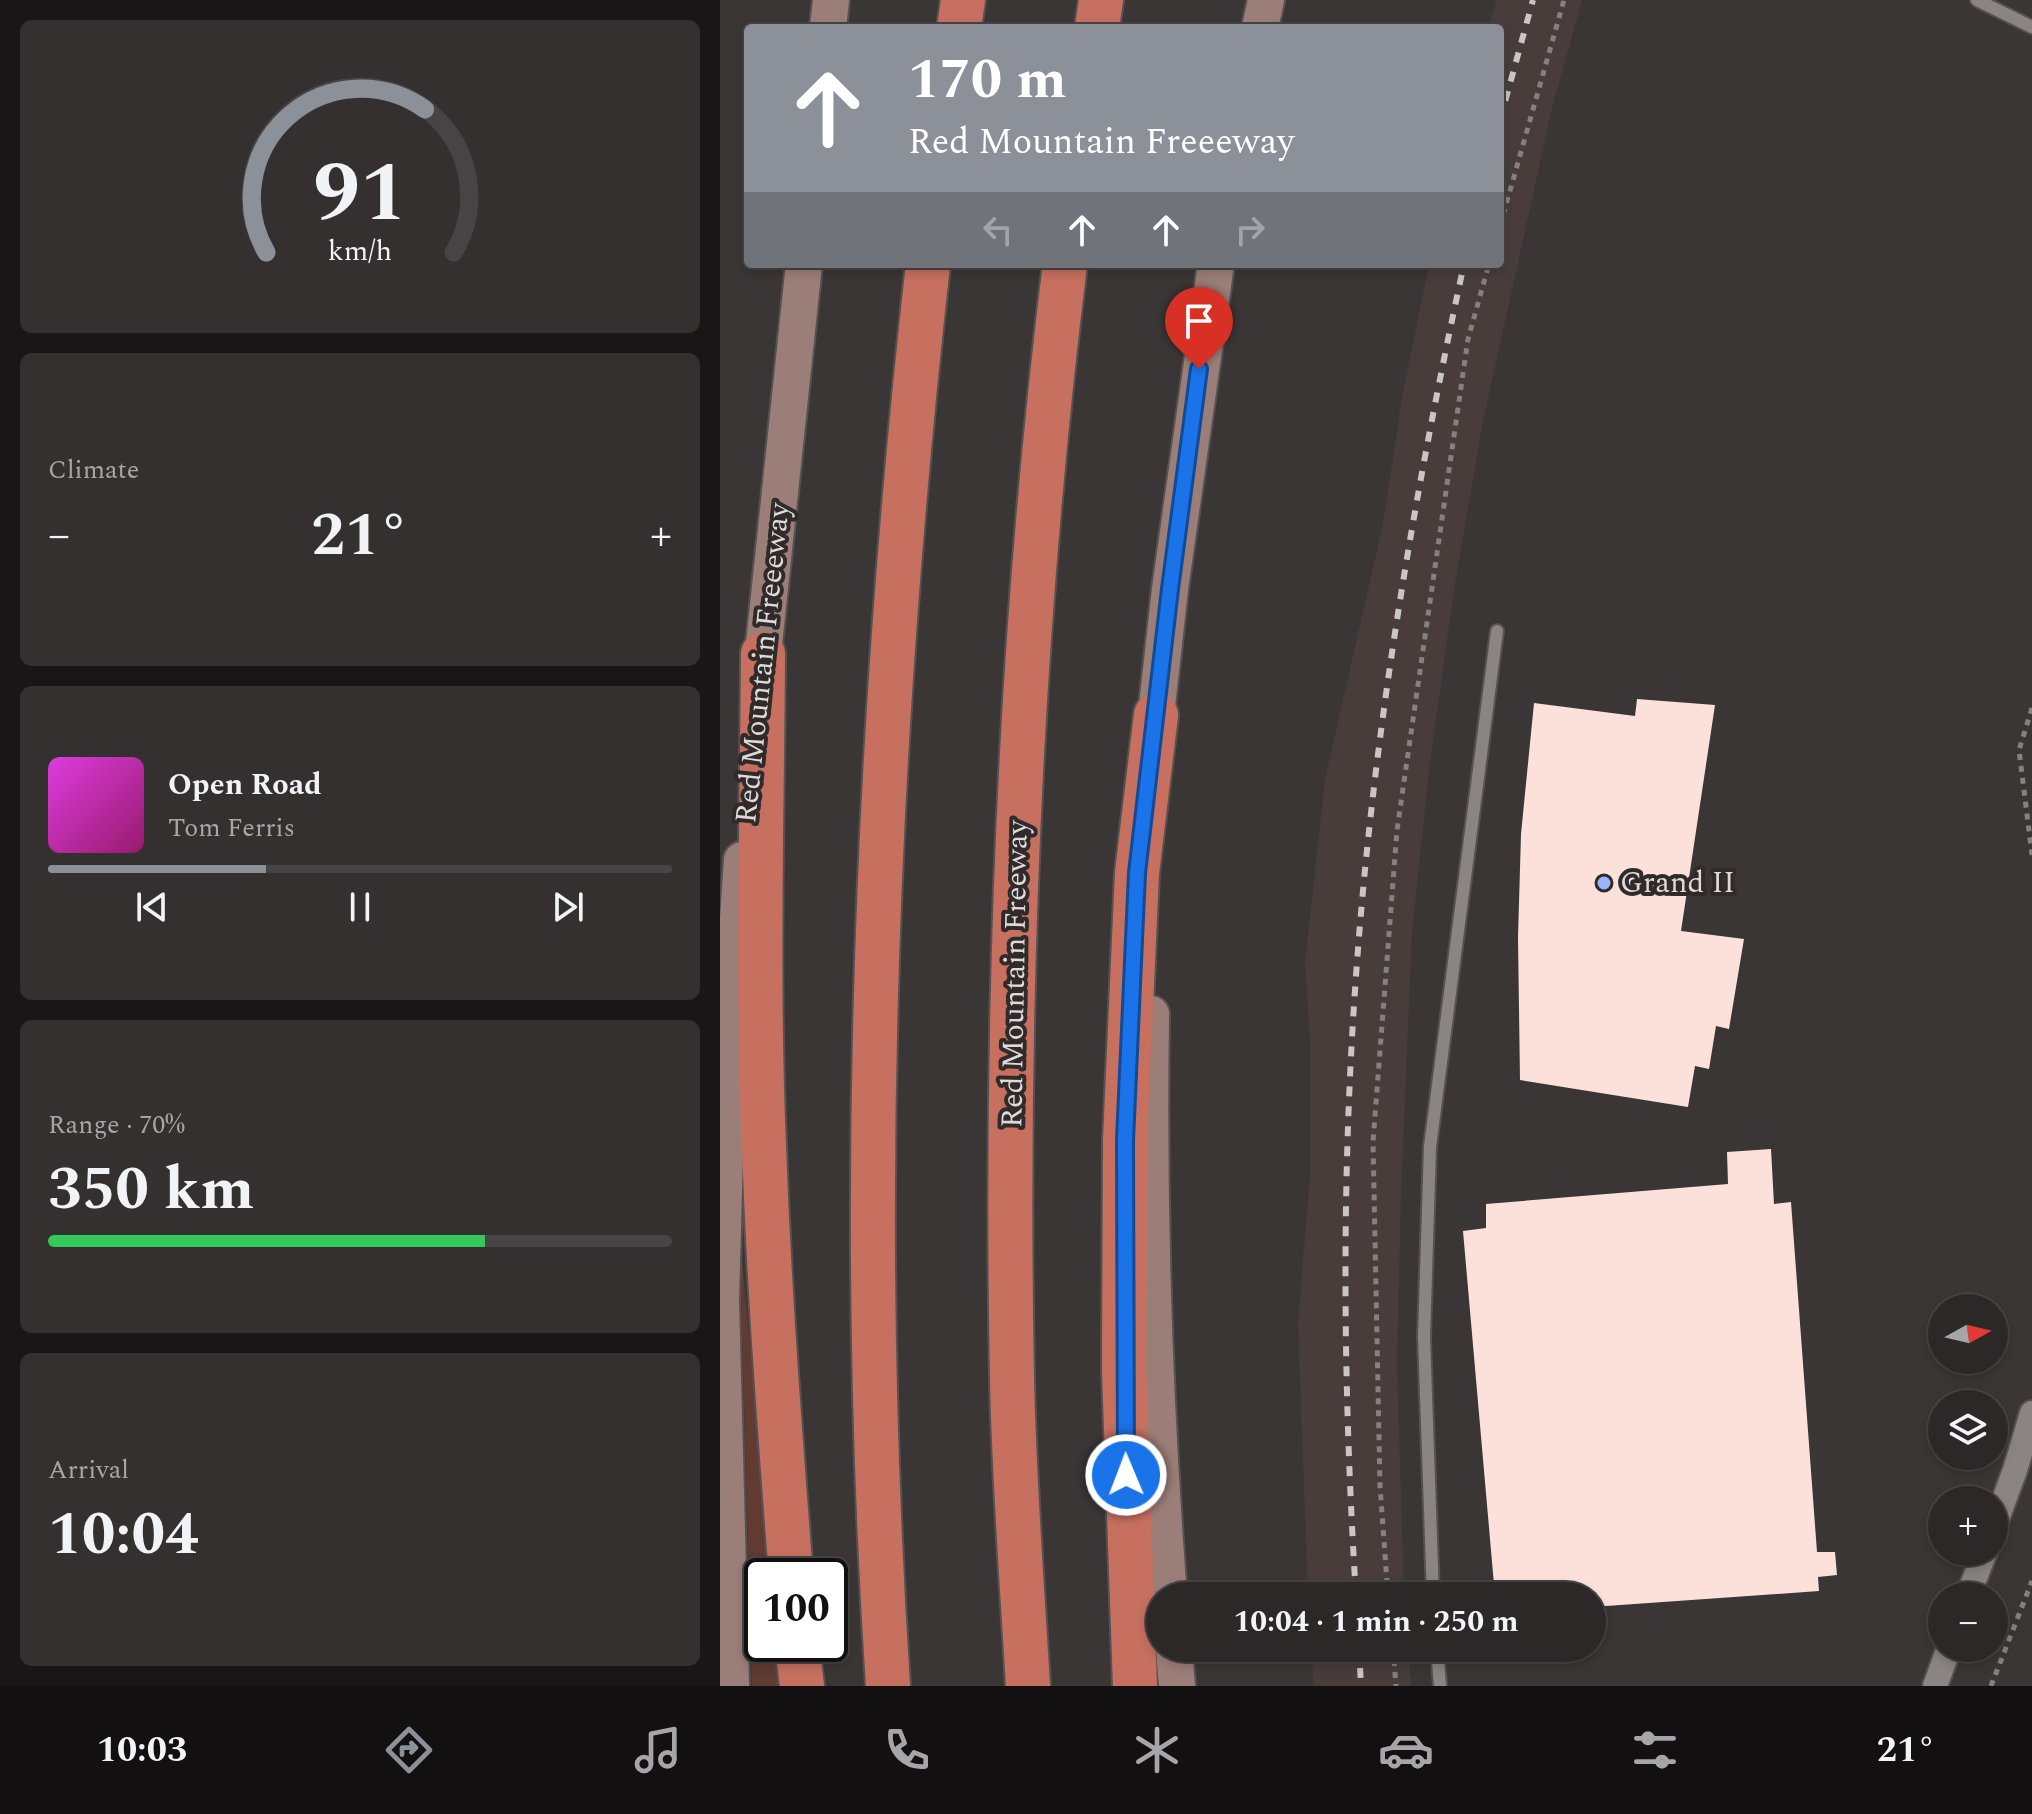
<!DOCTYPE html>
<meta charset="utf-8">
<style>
body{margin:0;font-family:Spectral,serif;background:#343030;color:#f1f3f6;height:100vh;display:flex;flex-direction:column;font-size:30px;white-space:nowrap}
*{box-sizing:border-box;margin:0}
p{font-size:26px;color:#a6a6a8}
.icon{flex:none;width:44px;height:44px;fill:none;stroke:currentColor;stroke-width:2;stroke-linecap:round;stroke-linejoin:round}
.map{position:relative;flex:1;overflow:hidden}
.drawer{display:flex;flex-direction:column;gap:20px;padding:20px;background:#181616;width:720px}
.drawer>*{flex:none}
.banner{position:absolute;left:24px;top:24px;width:760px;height:244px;border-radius:8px;box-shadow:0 4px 12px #0003,0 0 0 2px #484445;background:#8c9099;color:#fff;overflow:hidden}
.needle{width:52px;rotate:82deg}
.buttons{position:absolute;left:1208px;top:1294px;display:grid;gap:16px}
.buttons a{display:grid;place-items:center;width:80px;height:80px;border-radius:50%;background:#2c2828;box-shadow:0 4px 12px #0003,0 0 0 2px #484445;font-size:40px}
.speed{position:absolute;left:24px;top:1558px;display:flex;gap:16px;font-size:40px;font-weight:700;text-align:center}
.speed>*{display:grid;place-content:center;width:104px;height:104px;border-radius:50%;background:#2c2828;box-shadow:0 4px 12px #0003,0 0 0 2px #484445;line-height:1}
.speed .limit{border:4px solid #111;border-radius:12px;background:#fff;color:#111}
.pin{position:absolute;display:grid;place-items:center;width:68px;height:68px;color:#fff;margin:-82px -34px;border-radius:50% 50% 50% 0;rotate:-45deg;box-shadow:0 0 8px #0007}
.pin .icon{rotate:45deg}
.me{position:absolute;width:88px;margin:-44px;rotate:359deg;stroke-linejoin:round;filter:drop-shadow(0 0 6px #0008)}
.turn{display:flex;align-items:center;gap:28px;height:168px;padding:0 32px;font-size:36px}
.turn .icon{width:104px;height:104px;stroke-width:2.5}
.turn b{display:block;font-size:56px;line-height:68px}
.lanes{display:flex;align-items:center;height:76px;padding:0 32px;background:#0003;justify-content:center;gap:40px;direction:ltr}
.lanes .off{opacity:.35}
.big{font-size:60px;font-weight:700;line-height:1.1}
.drawer .card{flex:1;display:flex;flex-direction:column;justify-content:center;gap:12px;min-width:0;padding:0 28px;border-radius:12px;background:#343030}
.drawer .dial{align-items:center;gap:0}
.dial svg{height:208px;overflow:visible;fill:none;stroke:#484445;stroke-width:7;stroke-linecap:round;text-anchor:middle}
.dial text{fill:#f1f3f6;stroke:none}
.song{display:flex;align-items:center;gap:24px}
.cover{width:96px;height:96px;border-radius:12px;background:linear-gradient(135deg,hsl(300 70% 55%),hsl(320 70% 35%))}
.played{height:8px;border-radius:4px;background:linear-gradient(90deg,#8c9099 35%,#484445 35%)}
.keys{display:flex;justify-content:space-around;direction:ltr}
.heat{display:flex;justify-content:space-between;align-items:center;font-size:44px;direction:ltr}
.charge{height:12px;border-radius:6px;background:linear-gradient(90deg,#34c759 70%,#484445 0)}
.trip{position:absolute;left:426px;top:1582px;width:460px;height:80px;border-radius:40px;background:#2c2828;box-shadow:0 4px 12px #0003,0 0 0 2px #484445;font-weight:700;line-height:80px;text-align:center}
.menu{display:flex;height:128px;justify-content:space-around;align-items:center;background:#121010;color:#a6a6a8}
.menu .icon{width:56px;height:56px}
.menu .on{color:#8c9099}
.menu b{font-size:36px;color:#f1f3f6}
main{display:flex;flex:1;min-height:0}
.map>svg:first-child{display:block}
.built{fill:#483d3a}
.green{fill:#613a32}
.building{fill:#fce1db}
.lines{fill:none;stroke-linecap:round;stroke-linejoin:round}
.lane-casing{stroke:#565251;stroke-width:16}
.street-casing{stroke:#565251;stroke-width:28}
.secondary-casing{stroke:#565251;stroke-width:40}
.highway-casing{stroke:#565251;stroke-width:48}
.path{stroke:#848180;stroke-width:5;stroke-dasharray:6 6;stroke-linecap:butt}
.lane{stroke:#8a8483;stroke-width:12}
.street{stroke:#8a8483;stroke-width:24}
.secondary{stroke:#9c7e78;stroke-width:36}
.highway{stroke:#c7705f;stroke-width:44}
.rail{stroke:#c9c6c5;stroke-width:6;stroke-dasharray:10 10;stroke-linecap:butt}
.route-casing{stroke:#114b97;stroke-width:20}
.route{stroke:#1a73e8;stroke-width:14}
.poi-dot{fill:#96b6fd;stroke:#302b2a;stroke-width:3}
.labels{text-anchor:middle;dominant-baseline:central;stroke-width:8;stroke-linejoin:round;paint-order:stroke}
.street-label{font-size:30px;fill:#dddad9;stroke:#302b2a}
.poi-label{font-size:30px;fill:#dddad9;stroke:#302b2a;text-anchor:start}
</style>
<main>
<section class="drawer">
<div class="card dial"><svg viewBox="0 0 100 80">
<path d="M14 69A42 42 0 1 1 86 69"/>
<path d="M14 69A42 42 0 0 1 75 14" stroke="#8c9099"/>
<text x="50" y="56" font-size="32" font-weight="700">91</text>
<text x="50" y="72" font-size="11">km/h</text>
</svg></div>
<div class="card"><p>Climate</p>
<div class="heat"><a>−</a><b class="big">21°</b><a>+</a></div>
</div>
<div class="card">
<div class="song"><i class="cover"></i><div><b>Open Road</b><p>Tom Ferris</p></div></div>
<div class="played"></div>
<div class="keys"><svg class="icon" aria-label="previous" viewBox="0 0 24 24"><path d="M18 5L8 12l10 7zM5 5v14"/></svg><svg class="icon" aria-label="pause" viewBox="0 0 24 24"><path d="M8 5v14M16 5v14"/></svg><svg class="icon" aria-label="next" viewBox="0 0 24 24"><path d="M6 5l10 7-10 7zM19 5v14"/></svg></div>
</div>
<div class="card"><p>Range · 70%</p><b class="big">350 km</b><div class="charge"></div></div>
<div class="card"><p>Arrival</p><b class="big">10:04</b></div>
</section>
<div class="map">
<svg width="1312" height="1686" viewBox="0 0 1312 1686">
<rect width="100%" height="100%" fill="#3a3635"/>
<path class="built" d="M777,0H862L832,108L763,421L735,584L710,761L692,933L681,1193L677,1363L684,1596H588L578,1324L590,1176V1040L585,962L605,779L663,524L683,392L709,264H780V28H768Z
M591,1648H688L691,1686H594Z"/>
<path class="green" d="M19,1227L51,1576H42V1644H59L64,1686H32Z"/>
<path class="building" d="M917,699L995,705L961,931L1024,939L1009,1029L996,1026L989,1069L975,1066L968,1107L800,1080L798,937L801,834L814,703L915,716Z
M1051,1149L1054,1204L1071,1202L1097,1552H1115L1117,1575L1098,1577L1099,1591L872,1607V1596H775L743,1231L766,1228V1204L1008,1184L1007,1152Z"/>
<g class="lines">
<g class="lane-casing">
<path id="lane" d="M1257,0L1312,27
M713,1596L704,1337L710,1147L777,631
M717,1648L720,1686"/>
</g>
<g class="street-casing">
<path id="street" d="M1274,1527L1295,1470L1312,1413
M1248,1596L1265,1552
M1215,1686L1229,1648"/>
</g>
<g class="secondary-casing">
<path id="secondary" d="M108,28L111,0
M540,28L546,0
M40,682L84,264
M436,743V715L450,589L496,264
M431,1014C428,1209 434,1402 449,1596
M454,1648L457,1686
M11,1686L1,1300L7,1080L22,860"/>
</g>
<g class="highway-casing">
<path id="highway" d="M239,28L243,0
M377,28L381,0
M43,654C42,818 37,982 44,1146C49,1289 60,1433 71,1576
M77,1644L82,1686
M168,1686C137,1212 155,736 208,264
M308,1686C302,1584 294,1481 292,1379C285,1007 299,633 345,264
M415,1686L404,1370L405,1140L417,873L436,715"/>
</g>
<path class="path" d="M780,226L844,0
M1312,708L1299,750L1312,855
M668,1596L660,1486L653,1142L677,830L748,339L769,264
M673,1648L676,1686
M1271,1686L1312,1581"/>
<use href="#lane" class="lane"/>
<use href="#street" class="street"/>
<use href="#secondary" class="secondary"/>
<use href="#highway" class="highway"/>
<path class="rail" d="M780,120L813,0
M636,1596C623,1390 621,1182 636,976C653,736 693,499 744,264
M639,1648L641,1686"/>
</g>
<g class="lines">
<g class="route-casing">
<path id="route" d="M406,1475L405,1140L417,873L450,589L479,369"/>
</g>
<use href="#route" class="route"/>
</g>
<circle class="poi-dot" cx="884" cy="883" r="8"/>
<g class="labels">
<g class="street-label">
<text transform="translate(43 663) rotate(-84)">Red Mountain Freeeway</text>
<text transform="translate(295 974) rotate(-89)">Red Mountain Freeway</text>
</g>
<g class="poi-label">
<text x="900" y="883">Grand II</text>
</g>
</g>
</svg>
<div class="buttons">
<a><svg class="needle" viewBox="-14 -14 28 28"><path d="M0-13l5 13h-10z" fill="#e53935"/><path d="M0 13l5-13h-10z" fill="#a6a6a8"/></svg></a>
<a><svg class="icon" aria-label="layers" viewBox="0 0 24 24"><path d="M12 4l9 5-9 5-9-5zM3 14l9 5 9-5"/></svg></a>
<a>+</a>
<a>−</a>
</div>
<div class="speed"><div class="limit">100</div></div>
<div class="pin" style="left:479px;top:369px;background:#d93025"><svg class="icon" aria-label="arrive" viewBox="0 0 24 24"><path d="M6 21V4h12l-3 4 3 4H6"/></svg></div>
<svg class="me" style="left:406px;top:1475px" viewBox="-20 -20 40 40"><circle r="17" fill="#1a73e8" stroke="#fff" stroke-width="3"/><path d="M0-11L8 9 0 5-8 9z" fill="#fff"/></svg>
<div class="trip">10:04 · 1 min · 250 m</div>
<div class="banner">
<div class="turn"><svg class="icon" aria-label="ahead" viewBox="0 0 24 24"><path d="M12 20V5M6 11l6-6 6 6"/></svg><div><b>170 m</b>Red Mountain Freeeway</div></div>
<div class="lanes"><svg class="icon off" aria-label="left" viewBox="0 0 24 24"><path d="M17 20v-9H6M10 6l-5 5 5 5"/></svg><svg class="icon" aria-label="ahead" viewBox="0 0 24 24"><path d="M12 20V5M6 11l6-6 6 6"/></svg><svg class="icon" aria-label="ahead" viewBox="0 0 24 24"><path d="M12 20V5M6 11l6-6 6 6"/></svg><svg class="icon off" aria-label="right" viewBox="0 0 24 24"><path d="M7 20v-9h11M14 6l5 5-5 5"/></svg></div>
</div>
</div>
</main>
<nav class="menu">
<b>10:03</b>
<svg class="icon on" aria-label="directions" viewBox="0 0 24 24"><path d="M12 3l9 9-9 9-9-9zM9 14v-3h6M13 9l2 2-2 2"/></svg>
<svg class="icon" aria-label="music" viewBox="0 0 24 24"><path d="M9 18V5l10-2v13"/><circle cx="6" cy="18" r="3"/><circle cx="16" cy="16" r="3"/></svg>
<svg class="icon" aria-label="phone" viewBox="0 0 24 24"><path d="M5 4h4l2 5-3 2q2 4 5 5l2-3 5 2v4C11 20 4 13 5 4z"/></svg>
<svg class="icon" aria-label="climate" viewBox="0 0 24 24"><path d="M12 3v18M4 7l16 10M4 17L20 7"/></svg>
<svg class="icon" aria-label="car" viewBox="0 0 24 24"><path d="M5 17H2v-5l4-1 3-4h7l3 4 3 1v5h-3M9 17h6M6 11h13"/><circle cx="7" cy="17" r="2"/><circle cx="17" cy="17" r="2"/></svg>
<svg class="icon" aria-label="filters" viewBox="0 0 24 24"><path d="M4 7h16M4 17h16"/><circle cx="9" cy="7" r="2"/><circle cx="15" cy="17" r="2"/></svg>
<b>21°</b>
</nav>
